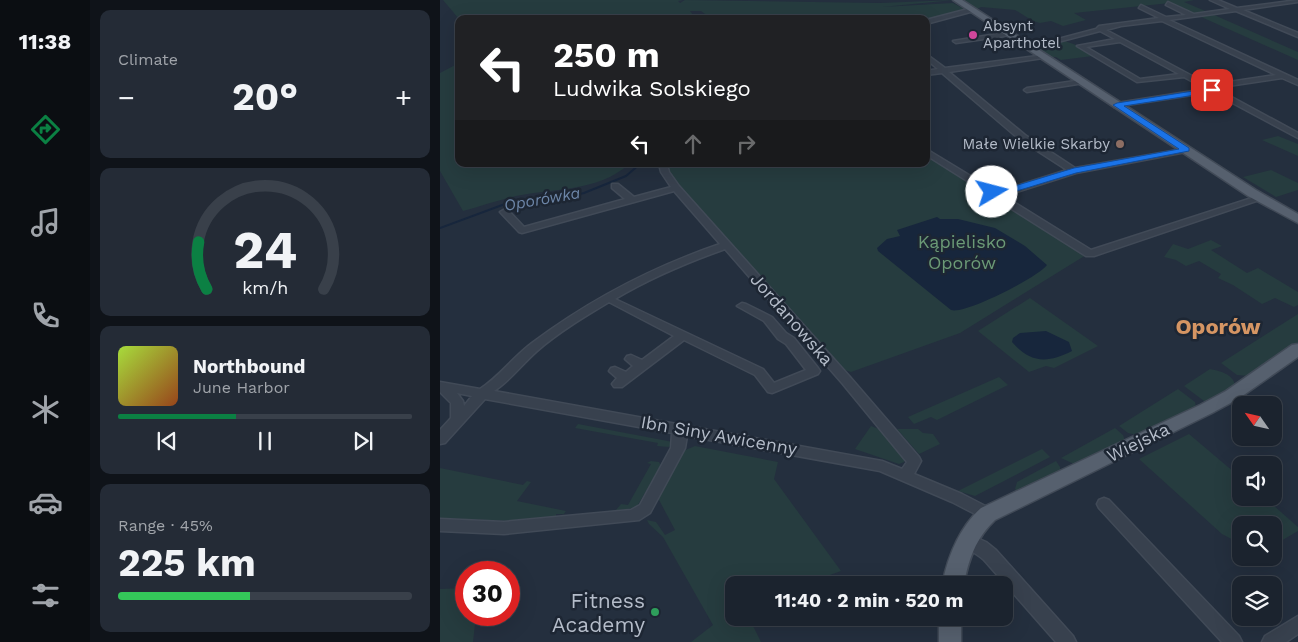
<!DOCTYPE html>
<meta charset="utf-8">
<style>
body{margin:0;font-family:"Work Sans",sans-serif;background:#242b36;color:#f1f3f6;height:100vh;display:flex;flex-direction:column;font-size:19px;white-space:nowrap}
*{box-sizing:border-box;margin:0}
p{font-size:16px;color:#a0a4aa}
.icon{flex:none;width:28px;height:28px;fill:none;stroke:currentColor;stroke-width:2;stroke-linecap:round;stroke-linejoin:round}
.map{position:relative;flex:1;overflow:hidden}
.panel{display:flex;flex-direction:column;gap:10px;padding:10px;background:#0f1319;width:350px}
.panel>*{flex:none}
.hud{position:absolute;left:15px;top:15px;width:475px;height:152px;border-radius:10px;box-shadow:0 5px 20px #0002,0 0 0 1px #39404a;background:#202124;color:#fff;overflow:hidden}
.needle{width:32px;rotate:304deg}
.controls{position:absolute;left:792px;top:396px;display:grid;gap:10px}
.controls a{display:grid;place-items:center;width:50px;height:50px;border-radius:10px;background:#1b232e;box-shadow:0 5px 20px #0002,0 0 0 1px #39404a;font-size:25px}
.speed{position:absolute;left:15px;top:561px;display:flex;gap:10px;font-size:25px;font-weight:700;text-align:center}
.speed>*{display:grid;place-content:center;width:65px;height:65px;border-radius:50%;background:#1b232e;box-shadow:0 5px 20px #0002,0 0 0 1px #39404a;line-height:1}
.speed .limit{border:8px solid #d22;background:#fff;color:#111}
.pin{position:absolute;display:grid;place-items:center;width:42px;height:42px;color:#fff;margin:-21px;border-radius:10px;box-shadow:0 2px 8px #0006}
.me{position:absolute;width:55px;margin:-28px;rotate:82deg;stroke-linejoin:round;filter:drop-shadow(0 0 4px #0008)}
.turn{display:flex;align-items:center;gap:18px;height:105px;padding:0 15px;font-size:22px}
.turn .icon{width:65px;height:65px;stroke-width:2.5}
.turn b{display:block;font-size:35px;line-height:42px}
.lanes{display:flex;align-items:center;height:48px;padding:0 15px;background:#0003;justify-content:center;gap:25px;direction:ltr}
.lanes .off{opacity:.35}
.big{font-size:38px;font-weight:700;line-height:1.1}
.panel .widget{flex:1;display:flex;flex-direction:column;justify-content:center;gap:8px;min-width:0;padding:0 18px;border-radius:10px;background:#242b36}
.panel .dial{align-items:center;gap:0}
.dial svg{height:130px;overflow:visible;fill:none;stroke:#39404a;stroke-width:7;stroke-linecap:round;text-anchor:middle}
.dial text{fill:#f1f3f6;stroke:none}
.song{display:flex;align-items:center;gap:15px}
.cover{width:60px;height:60px;border-radius:8px;background:linear-gradient(135deg,hsl(80 70% 55%),hsl(20 70% 35%))}
.played{height:5px;border-radius:2px;background:linear-gradient(90deg,#0b8043 40%,#39404a 40%)}
.keys{display:flex;justify-content:space-around;direction:ltr}
.heat{display:flex;justify-content:space-between;align-items:center;font-size:28px;direction:ltr}
.charge{height:8px;border-radius:4px;background:linear-gradient(90deg,#34c759 45%,#39404a 0)}
.trip{position:absolute;left:285px;top:576px;width:288px;height:50px;border-radius:10px;background:#1b232e;box-shadow:0 5px 20px #0002,0 0 0 1px #39404a;font-weight:700;line-height:50px;text-align:center}
main{display:flex;flex:1;min-height:0}
.tabs{display:flex;flex-direction:column;width:90px;justify-content:space-around;align-items:center;background:#0b0e12;color:#a0a4aa}
.tabs .icon{width:35px;height:35px}
.tabs .selected{color:#0b8043}
.tabs b{font-size:22px;color:#f1f3f6}
.map>svg:first-child{display:block}
.green{fill:#263c3f}
.water{fill:#17263c}
.lines{fill:none;stroke-linecap:round;stroke-linejoin:round}
.stream{stroke:#17263c;stroke-width:2}
.minor-casing{stroke:#414a57;stroke-width:3}
.major-casing{stroke:#414a57;stroke-width:3}
.minor{fill:#38414e;fill-rule:evenodd}
.major{fill:#56606e;fill-rule:evenodd}
.route{fill:#1a73e8;stroke:#114b97}
.hotel-dot{fill:#d1479c;stroke:#1d2633;stroke-width:2}
.education-dot{fill:#8d6e63;stroke:#1d2633;stroke-width:2}
.leisure-dot{fill:#2e9e5b;stroke:#1d2633;stroke-width:2}
.labels{text-anchor:middle;dominant-baseline:central;stroke-width:5;stroke-linejoin:round;paint-order:stroke}
.far-poi-label{font-size:15px;fill:#b4bcc9;stroke:#1d2633;text-anchor:start}
.far-water-label{font-size:16px;font-style:italic;fill:#6d86a8;stroke:#1d2633}
.park-label{font-size:18px;fill:#6b9a76;stroke:#1d2633}
.street-label{font-size:18px;fill:#b4bcc9;stroke:#1d2633}
.near-poi-label{font-size:21px;fill:#b4bcc9;stroke:#1d2633;text-anchor:end}
.district-label{font-size:22px;font-weight:bold;fill:#d59563;stroke:#1d2633}
</style>
<main>
<nav class="tabs">
<b>11:38</b>
<svg class="icon selected" aria-label="directions" viewBox="0 0 24 24"><path d="M12 3l9 9-9 9-9-9zM9 14v-3h6M13 9l2 2-2 2"/></svg>
<svg class="icon" aria-label="music" viewBox="0 0 24 24"><path d="M9 18V5l10-2v13"/><circle cx="6" cy="18" r="3"/><circle cx="16" cy="16" r="3"/></svg>
<svg class="icon" aria-label="phone" viewBox="0 0 24 24"><path d="M5 4h4l2 5-3 2q2 4 5 5l2-3 5 2v4C11 20 4 13 5 4z"/></svg>
<svg class="icon" aria-label="climate" viewBox="0 0 24 24"><path d="M12 3v18M4 7l16 10M4 17L20 7"/></svg>
<svg class="icon" aria-label="car" viewBox="0 0 24 24"><path d="M5 17H2v-5l4-1 3-4h7l3 4 3 1v5h-3M9 17h6M6 11h13"/><circle cx="7" cy="17" r="2"/><circle cx="17" cy="17" r="2"/></svg>
<svg class="icon" aria-label="filters" viewBox="0 0 24 24"><path d="M4 7h16M4 17h16"/><circle cx="9" cy="7" r="2"/><circle cx="15" cy="17" r="2"/></svg>
</nav>
<section class="panel">
<div class="widget"><p>Climate</p>
<div class="heat"><a>−</a><b class="big">20°</b><a>+</a></div>
</div>
<div class="widget dial"><svg viewBox="0 0 100 80">
<path d="M14 69A42 42 0 1 1 86 69"/>
<path d="M14 69A42 42 0 0 1 9 40" stroke="#0b8043"/>
<text x="50" y="56" font-size="32" font-weight="700">24</text>
<text x="50" y="72" font-size="11">km/h</text>
</svg></div>
<div class="widget">
<div class="song"><i class="cover"></i><div><b>Northbound</b><p>June Harbor</p></div></div>
<div class="played"></div>
<div class="keys"><svg class="icon" aria-label="previous" viewBox="0 0 24 24"><path d="M18 5L8 12l10 7zM5 5v14"/></svg><svg class="icon" aria-label="pause" viewBox="0 0 24 24"><path d="M8 5v14M16 5v14"/></svg><svg class="icon" aria-label="next" viewBox="0 0 24 24"><path d="M6 5l10 7-10 7zM19 5v14"/></svg></div>
</div>
<div class="widget"><p>Range · 45%</p><b class="big">225 km</b><div class="charge"></div></div>
</section>
<div class="map">
<svg width="858" height="642" viewBox="0 0 858 642">
<rect width="100%" height="100%" fill="#242f3e"/>
<path class="green" d="M3,0H243L238,1L240,3L245,0L440,3L514,0L442,7L513,3L524,9L486,20L272,19L261,11H250L253,15L267,19H19Z
M522,0H754L744,2L770,13L756,15L730,3L634,13L646,20L623,26L611,21L600,23L593,21L575,10L541,7L537,9Z
M772,14L858,52V60L759,16Z
M622,40L636,45L653,56L621,60L616,57H611L599,49Z
M19,63V164H189C158,192 114,188 76,196C58,200 41,206 23,211L0,171V73Z
M838,136L858,144V156L822,140Z
M486,154L646,255L520,333L411,372L405,370L243,191L228,173L226,164H423L426,165L431,164H486Z
M831,170L858,183V190L836,197L803,177Z
M771,240L782,246L771,250L807,273L818,268L858,292V305L854,307L835,298L822,304L793,285L778,278L781,274L759,261L746,266L736,260L724,257L733,244L748,249Z
M590,298L658,346L614,368L606,366L589,372L538,331Z
M858,314V342L809,376L797,375L781,363Z
M770,369C780,371 793,374 795,385L769,402L764,401L744,386Z
M559,377L568,385L497,420L491,417L474,424L468,417Z
M738,389L755,402L756,408L697,435L688,433L679,426Z
M138,424L233,442L229,447L217,446L218,443L135,428Z
M431,426L441,430L465,459L464,462L459,464L415,449Z
M675,428L683,435L685,441L634,464L621,458Z
M457,429H478L483,433L493,434L500,444L479,454Z
M749,434L801,478V498H825L858,527V531L834,545V525H801V544L782,534L699,459Z
M255,446L338,462L334,479L401,571L362,585H294V618H309L321,642H251L273,625L223,537L209,524L207,520L216,522L225,535L235,530L218,498L243,451Z
M602,449L610,457L535,496L518,491Z
M211,461L219,462L221,466L196,508L151,513L176,510L181,504L188,505L211,464L207,463Z
M616,461L620,467V472L580,494L575,489L577,482Z
M0,468L83,485L87,481L91,482L77,501L126,511L123,515V514H116V517L73,521L0,518Z
M26,588V615H36L33,642H0V589Z"/>
<path class="water" d="M497,217L500,219H518L555,228L585,246L607,265C597,278 524,315 511,310L438,251L437,248L447,239L460,236L457,230Z
M606,331L629,342L632,351C608,363 591,364 572,342L573,338L580,333Z"/>
<g class="lines">
<path class="stream" d="M0,228L65,204L123,198L144,193L186,176L200,164"/>
<g class="minor-casing">
<path id="minor" d="M770,0H778L797,8L858,0V2L803,10L858,33V37L796,11L729,20L858,80V85L842,78L775,88L858,133V138L772,92L674,107V103H677L766,89L744,77L697,82L637,46L675,39L660,31L591,49L588,47L656,29L659,26L719,18L699,8L701,5L726,17L746,15L726,5L728,2L754,14L790,9ZM722,21L836,75L769,85L666,30L681,26ZM680,42L739,74L700,79L646,47Z
M532,8L534,11L486,24V20Z
M563,33L566,35L565,36L516,43L513,41Z
M486,54L505,68L605,55V57L603,58L509,72L585,135L635,168L749,148V152H746L636,173L564,196L651,250L818,196L821,195L825,198L654,256H646L486,155V149L557,192L627,170L579,139L502,73L486,75V71L498,69L486,59Z
M642,80L644,81V83L587,92L584,90L587,88Z
M219,164H227L229,172L239,186L410,377L479,457L481,461L474,474L522,494L553,510L555,514L553,518L548,520L543,518L512,502L440,471L247,436L245,448L210,513L199,520L64,534L0,531V519L64,522L191,510L200,505L231,448L232,433L45,399L5,443L0,444V430L11,418V403L0,392V382L40,389C60,376 73,357 92,343C151,299 210,268 280,244L234,191L82,233L79,232L60,212L65,209L68,210L84,227L185,199L172,188V184H178L194,197L231,187L221,172ZM285,249L402,383L467,462L462,469L442,461L54,391C71,380 82,364 97,351C119,332 144,317 169,302L234,336L202,360L191,355L187,356L185,359L193,366L186,372L175,367L171,368L169,371L177,378L172,384L174,387H182L244,340L315,375L328,392L332,393L378,374L380,371L378,368L354,338L346,333L332,317L306,304L302,303L297,306L324,321L338,339L346,344L366,370L334,383L323,369L175,299C210,278 246,263 285,249ZM17,393L32,396L24,406L23,401Z
M664,498L669,500L799,636L802,642H782L659,508L657,504L659,500Z
M528,534L546,542L556,550L633,636L636,642H616L544,560C538,554 524,548 520,541L523,536Z
M858,616V634L846,642H822L825,636Z"/>
</g>
<g class="major-casing">
<path id="major" d="M513,0H522L816,190L858,214V223L808,196Z
M858,344V357L798,399L772,413L555,520C536,538 528,560 524,585H502C508,556 519,528 541,508L760,405L786,391L852,345Z
M499,618H521V642H499Z"/>
</g>
<use href="#minor" class="minor"/>
<use href="#major" class="major"/>
</g>
<path class="route" d="M772,88L776,90L775,92L684,106L749,148V151L636,173L557,197L548,192L552,189L558,191L634,168L739,149L673,105L677,103Z"/>
<circle class="hotel-dot" cx="533" cy="35" r="5"/>
<circle class="education-dot" cx="680" cy="144" r="5"/>
<circle class="leisure-dot" cx="215" cy="612" r="5"/>
<g class="labels">
<g class="far-poi-label">
<text x="543" y="26">Absynt<tspan x="543" dy="17">Aparthotel</tspan></text>
<text x="670" y="144" text-anchor="end">Małe Wielkie Skarby</text>
</g>
<g class="far-water-label">
<text transform="translate(102 199) rotate(-10)">Oporówka</text>
</g>
<g class="park-label">
<text x="522" y="241">Kąpielisko<tspan x="522" dy="21">Oporów</tspan></text>
</g>
<g class="street-label">
<text transform="translate(352 319) rotate(49)">Jordanowska</text>
<text transform="translate(279 435) rotate(10)">Ibn Siny Awicenny</text>
<text transform="translate(698 442) rotate(-26)">Wiejska</text>
</g>
<g class="near-poi-label">
<text x="205" y="600">Fitness<tspan x="205" dy="24">Academy</tspan></text>
</g>
<g class="district-label">
<text x="778" y="326">Oporów</text>
</g>
</g>
</svg>
<div class="controls">
<a><svg class="needle" viewBox="-14 -14 28 28"><path d="M0-13l5 13h-10z" fill="#e53935"/><path d="M0 13l5-13h-10z" fill="#a0a4aa"/></svg></a>
<a><svg class="icon" aria-label="sound" viewBox="0 0 24 24"><path d="M4 9h4l5-4v14l-5-4H4zM17 9q2 3 0 6"/></svg></a>
<a><svg class="icon" aria-label="search" viewBox="0 0 24 24"><circle cx="10" cy="10" r="6"/><path d="M15 15l6 6"/></svg></a>
<a><svg class="icon" aria-label="layers" viewBox="0 0 24 24"><path d="M12 4l9 5-9 5-9-5zM3 14l9 5 9-5"/></svg></a>
</div>
<div class="speed"><div class="limit">30</div></div>
<div class="pin" style="left:772px;top:90px;background:#d93025"><svg class="icon" aria-label="arrive" viewBox="0 0 24 24"><path d="M6 21V4h12l-3 4 3 4H6"/></svg></div>
<svg class="me" style="left:552px;top:192px" viewBox="-20 -20 40 40"><circle r="19" fill="#fff"/><path d="M0-13L10 11 0 6-10 11z" fill="#1a73e8"/></svg>
<div class="trip">11:40 · 2 min · 520 m</div>
<div class="hud">
<div class="turn"><svg class="icon" aria-label="left" viewBox="0 0 24 24"><path d="M17 20v-9H6M10 6l-5 5 5 5"/></svg><div><b>250 m</b>Ludwika Solskiego</div></div>
<div class="lanes"><svg class="icon" aria-label="left" viewBox="0 0 24 24"><path d="M17 20v-9H6M10 6l-5 5 5 5"/></svg><svg class="icon off" aria-label="ahead" viewBox="0 0 24 24"><path d="M12 20V5M6 11l6-6 6 6"/></svg><svg class="icon off" aria-label="right" viewBox="0 0 24 24"><path d="M7 20v-9h11M14 6l5 5-5 5"/></svg></div>
</div>
</div>
</main>
